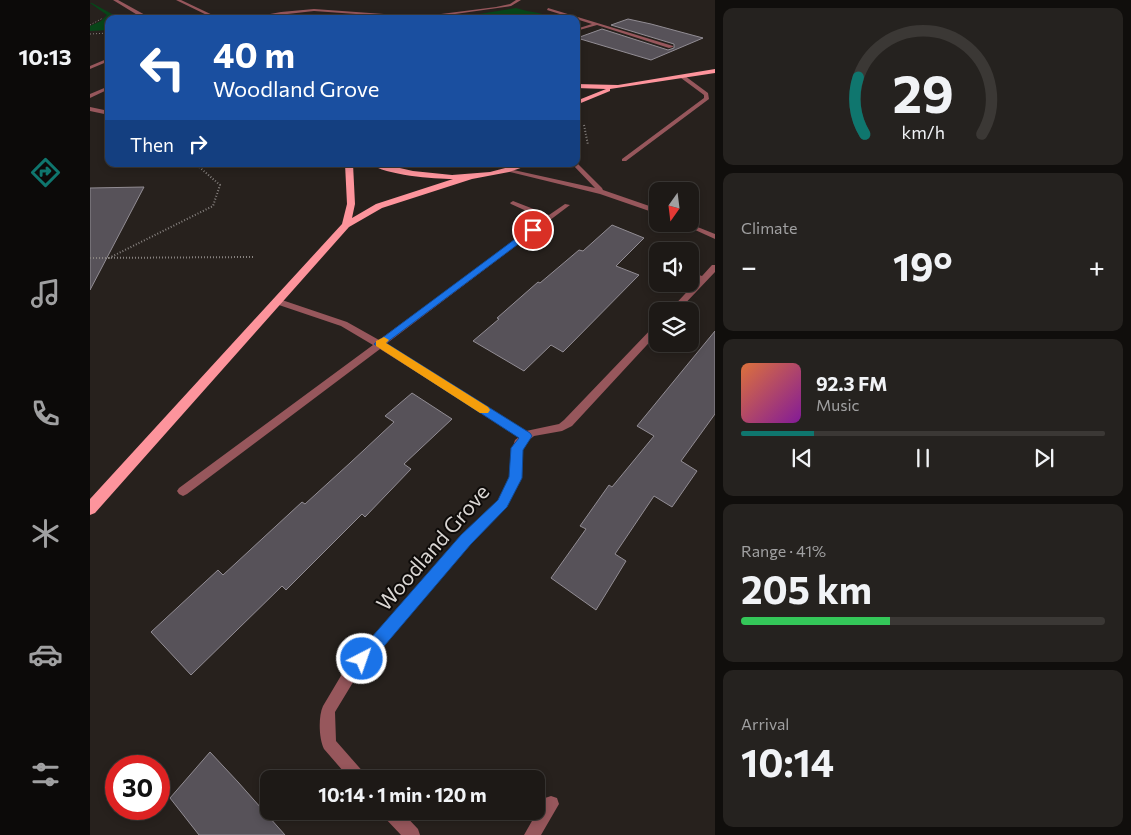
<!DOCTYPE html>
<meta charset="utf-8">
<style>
body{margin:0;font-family:Commissioner,sans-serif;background:#25221f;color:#f1f3f6;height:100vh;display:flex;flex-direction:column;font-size:19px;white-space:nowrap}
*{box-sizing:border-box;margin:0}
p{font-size:16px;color:#a0a0a1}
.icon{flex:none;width:28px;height:28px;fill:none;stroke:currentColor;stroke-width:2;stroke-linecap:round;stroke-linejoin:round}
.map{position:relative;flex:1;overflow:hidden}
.sheet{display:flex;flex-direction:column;gap:8px;padding:8px;background:#100e0c;width:416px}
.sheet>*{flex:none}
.hud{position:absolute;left:15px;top:15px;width:475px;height:152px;border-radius:10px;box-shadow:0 2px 8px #0003,0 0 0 1px #3b3835;background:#1a4fa0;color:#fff;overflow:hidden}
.needle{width:32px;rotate:194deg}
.controls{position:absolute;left:559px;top:182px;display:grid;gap:10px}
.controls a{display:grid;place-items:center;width:50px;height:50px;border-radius:10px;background:#1d1916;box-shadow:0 2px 8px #0003,0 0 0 1px #3b3835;font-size:25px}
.speed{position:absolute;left:15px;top:755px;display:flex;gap:10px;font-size:25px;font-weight:700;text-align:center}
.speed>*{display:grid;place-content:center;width:65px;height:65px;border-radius:50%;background:#1d1916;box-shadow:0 2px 8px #0003,0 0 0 1px #3b3835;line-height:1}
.speed .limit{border:8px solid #d22;background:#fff;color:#111}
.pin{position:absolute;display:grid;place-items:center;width:42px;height:42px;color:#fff;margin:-21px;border:2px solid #fff;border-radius:50%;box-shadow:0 1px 5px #0007}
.me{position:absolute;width:55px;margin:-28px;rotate:41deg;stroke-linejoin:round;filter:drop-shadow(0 0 4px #0008)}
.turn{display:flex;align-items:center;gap:18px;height:105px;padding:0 25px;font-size:22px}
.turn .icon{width:65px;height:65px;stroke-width:2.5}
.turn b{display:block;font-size:35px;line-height:42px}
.then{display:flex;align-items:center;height:48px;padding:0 25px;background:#0003;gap:10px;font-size:19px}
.big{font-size:38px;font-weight:700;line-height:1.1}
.sheet .card{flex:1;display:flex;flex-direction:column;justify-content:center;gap:8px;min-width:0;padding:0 18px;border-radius:10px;background:#25221f}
.sheet .dial{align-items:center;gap:0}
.dial svg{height:130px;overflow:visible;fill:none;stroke:#3b3835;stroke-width:7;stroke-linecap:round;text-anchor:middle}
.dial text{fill:#f1f3f6;stroke:none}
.song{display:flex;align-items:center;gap:15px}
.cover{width:60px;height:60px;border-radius:8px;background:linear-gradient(135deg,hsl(20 70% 55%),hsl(290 70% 35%))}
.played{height:5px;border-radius:2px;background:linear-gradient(90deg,#0f766e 20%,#3b3835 20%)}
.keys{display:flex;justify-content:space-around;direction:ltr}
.heat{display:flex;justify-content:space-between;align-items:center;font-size:28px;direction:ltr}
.charge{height:8px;border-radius:4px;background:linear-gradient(90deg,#34c759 41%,#3b3835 0)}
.trip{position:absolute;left:170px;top:770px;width:285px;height:50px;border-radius:10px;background:#1d1916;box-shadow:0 2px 8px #0003,0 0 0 1px #3b3835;font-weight:700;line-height:50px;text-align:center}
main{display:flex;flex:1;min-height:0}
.menu{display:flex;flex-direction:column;width:90px;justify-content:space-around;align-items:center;background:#0c0a09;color:#a0a0a1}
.menu .icon{width:35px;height:35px}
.menu .current{color:#0f766e}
.menu b{font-size:22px;color:#f1f3f6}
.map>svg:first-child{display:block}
.green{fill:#084619}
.building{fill:#575259;stroke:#928d94}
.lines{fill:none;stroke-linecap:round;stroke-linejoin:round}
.path-far1{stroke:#888380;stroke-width:1;stroke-dasharray:1 2;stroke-linecap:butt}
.path{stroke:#888380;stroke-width:2;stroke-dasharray:1 2;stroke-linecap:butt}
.service{fill:#97575c;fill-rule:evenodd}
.minor{fill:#97575c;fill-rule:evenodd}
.tertiary{fill:#97575c;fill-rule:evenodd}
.primary{fill:#fd949c;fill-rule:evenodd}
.route{fill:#1a73e8;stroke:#114b97}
.slow{fill:#f59e0b}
.labels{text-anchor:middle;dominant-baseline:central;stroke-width:4;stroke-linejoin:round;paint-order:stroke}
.near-street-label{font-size:21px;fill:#dad6d3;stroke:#0e0b09}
</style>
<main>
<nav class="menu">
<b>10:13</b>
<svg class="icon current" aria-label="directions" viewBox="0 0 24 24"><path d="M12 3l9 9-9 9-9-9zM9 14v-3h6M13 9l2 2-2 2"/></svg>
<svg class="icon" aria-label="music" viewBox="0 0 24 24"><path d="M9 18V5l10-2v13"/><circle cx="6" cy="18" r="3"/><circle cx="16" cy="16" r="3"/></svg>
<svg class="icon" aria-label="phone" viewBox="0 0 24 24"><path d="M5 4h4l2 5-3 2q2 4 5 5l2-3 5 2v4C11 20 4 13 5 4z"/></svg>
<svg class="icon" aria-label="climate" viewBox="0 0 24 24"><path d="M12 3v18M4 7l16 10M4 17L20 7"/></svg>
<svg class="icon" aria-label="car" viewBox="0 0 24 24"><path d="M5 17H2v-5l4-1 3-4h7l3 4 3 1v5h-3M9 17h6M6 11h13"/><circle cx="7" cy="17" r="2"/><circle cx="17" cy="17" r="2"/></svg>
<svg class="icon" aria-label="filters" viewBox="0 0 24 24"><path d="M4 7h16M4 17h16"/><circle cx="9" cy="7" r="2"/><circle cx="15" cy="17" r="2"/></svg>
</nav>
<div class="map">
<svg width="625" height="835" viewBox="0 0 625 835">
<rect width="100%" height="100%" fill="#27211d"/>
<path class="green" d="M0,3H2L31,19H19V30L0,31V26L11,21L17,15Z
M426,8C443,13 458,14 475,19H335L389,14Z"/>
<path class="building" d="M538,19L561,24L613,38L561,60L487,38L512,29L578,50L584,48V44L521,25Z
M54,187L0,290V188Z
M522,225L554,238L526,266L549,275L473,352L461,345L434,371L383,341L409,319L407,318L448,282L450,283L489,250L493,251Z
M625,331V414L591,461L607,471L582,507L564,496L525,554L536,561L506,610L461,578L496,529L490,526L519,485L522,487L564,436L547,426Z
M322,393L362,419L314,464L321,469L275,517L272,514L196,590L192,586L101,675L61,632L128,570L133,575L212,502L215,504L260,463L304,422L295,416Z
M120,752L148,782L195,835H109L80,798Z"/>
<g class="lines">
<path class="path-far1" d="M0,25L13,18
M0,34L19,33"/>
<path class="path" d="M494,125L498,145
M0,258L163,257
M19,258L123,206L130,185L108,166"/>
<path class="service" d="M23,0H28L57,16L58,19H54Z
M19,58V61L0,69V66Z
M19,86V89L0,98V94Z
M0,107L19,111V115L0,111Z"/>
<path class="minor" d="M426,0H431L421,6L351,16H294L224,11L154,19L191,12L224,9L294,14H351L406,7L420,4Z
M458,8L583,46V47L579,48L507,25L486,31V29L502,24L457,10Z
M591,76H595L618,93L619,99L536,161H532V159L614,98V95L591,78Z
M423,201L459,215L475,204L480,205L296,344L436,431L469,424L474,420L565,325L568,324V333L482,426L472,431L444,436L433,445L431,478L416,507L380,544L265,679L245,712L246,741L275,774L278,779H260L234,749C229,739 228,717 233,706L255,669L372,536L408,501L421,478L422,449L425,440L429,437L290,349L97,494L93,496L89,494L87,491L89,488L283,345L251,326L183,303V299H189L257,322L289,340L454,219L421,204L420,203Z
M560,256L568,257V262L560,260Z
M622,265H625V272L588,311H579L608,280L600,277V272L612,276Z
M461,796L467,798L469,804L451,835H434L455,798Z
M292,811H311L328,829L330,835H311L294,817Z"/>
<path class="tertiary" d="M86,0H91L131,19H125Z
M486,162L512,188L513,190L568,209V214L510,194L416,171L419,169L505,188L482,164Z
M592,224H600L625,234V239Z"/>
<path class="primary" d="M625,69V73L520,89V91L486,105V101L516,89L486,88V84L528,85Z
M255,164H263L265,204L262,218L286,204L363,179C345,179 294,175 281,164H292L323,171L362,175L400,172L431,164H442L419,172L382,179L292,208L259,227L5,513L0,515V499L252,224L257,204Z"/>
</g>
<path class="route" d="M440,228L447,230L296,343L440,433L442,436L433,450L432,478L417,507L381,544L278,665L272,667L267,665L265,659L267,654L371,535L408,500L419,477L421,448L429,438L284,344Z"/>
<path class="slow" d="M294,337L299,340L296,343L398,407L400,410L398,413H390L286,346V341Z"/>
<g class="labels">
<g class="near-street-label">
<text transform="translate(342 547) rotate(-49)">Woodland Grove</text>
</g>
</g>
</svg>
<div class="controls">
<a><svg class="needle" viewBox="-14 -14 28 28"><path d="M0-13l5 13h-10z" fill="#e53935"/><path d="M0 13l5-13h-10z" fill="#a0a0a1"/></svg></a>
<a><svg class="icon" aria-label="sound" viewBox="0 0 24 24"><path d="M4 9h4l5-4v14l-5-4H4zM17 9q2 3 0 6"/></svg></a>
<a><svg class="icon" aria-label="layers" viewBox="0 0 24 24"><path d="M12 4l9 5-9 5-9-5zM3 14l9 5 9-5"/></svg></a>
</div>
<div class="speed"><div class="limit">30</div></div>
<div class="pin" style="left:443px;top:230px;background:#d93025"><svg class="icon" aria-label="arrive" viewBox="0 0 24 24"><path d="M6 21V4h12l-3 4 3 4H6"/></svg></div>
<svg class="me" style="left:272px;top:659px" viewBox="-20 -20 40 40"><circle r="17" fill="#1a73e8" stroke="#fff" stroke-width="3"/><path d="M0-11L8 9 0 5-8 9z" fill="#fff"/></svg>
<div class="trip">10:14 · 1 min · 120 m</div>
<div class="hud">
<div class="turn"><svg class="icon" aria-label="left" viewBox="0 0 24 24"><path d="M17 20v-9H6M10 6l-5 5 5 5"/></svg><div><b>40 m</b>Woodland Grove</div></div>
<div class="then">Then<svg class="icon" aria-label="right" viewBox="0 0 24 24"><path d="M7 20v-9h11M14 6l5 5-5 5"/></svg></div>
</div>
</div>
<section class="sheet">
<div class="card dial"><svg viewBox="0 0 100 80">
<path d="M14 69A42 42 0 1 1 86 69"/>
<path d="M14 69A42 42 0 0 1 10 34" stroke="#0f766e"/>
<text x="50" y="56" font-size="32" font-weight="700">29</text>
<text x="50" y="72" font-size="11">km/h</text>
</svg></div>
<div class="card"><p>Climate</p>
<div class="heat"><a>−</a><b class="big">19°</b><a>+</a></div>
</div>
<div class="card">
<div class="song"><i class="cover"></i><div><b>92.3 FM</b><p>Music</p></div></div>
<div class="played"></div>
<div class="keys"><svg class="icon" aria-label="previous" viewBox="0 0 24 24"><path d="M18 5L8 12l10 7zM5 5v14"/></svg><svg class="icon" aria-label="pause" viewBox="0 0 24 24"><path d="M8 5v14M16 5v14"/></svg><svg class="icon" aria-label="next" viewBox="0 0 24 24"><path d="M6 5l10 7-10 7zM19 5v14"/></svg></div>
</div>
<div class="card"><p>Range · 41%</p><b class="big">205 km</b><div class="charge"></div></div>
<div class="card"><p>Arrival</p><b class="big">10:14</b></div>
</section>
</main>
